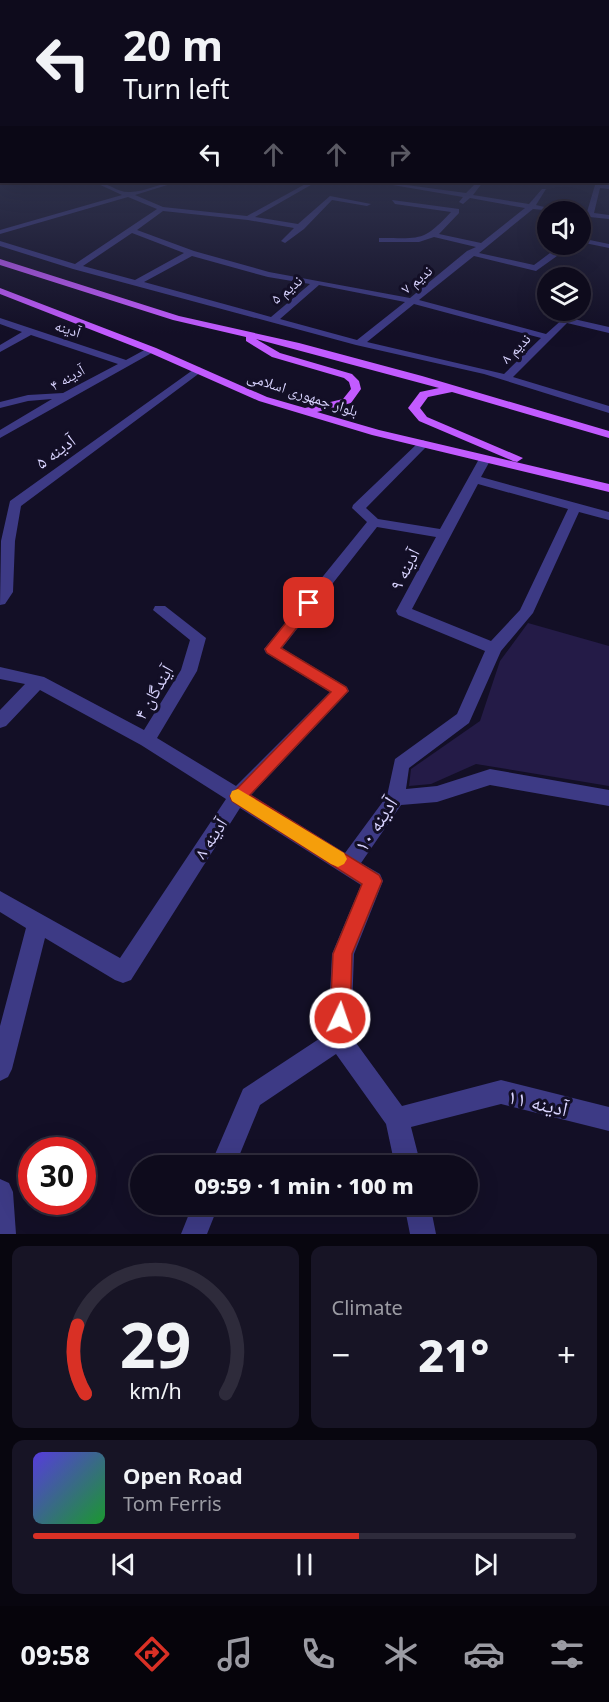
<!DOCTYPE html>
<meta charset="utf-8">
<style>
body{margin:0;font-family:"Noto Sans","Noto Naskh Arabic",sans-serif;background:#171425;color:#f1f3f6;height:100vh;display:flex;flex-direction:column;font-size:22px;white-space:nowrap}
*{box-sizing:border-box;margin:0}
p{font-size:20px;color:#9b9ba3}
.icon{flex:none;width:33px;height:33px;fill:none;stroke:currentColor;stroke-width:2;stroke-linecap:round;stroke-linejoin:round}
.map{position:relative;height:1234px;overflow:hidden}
.sheet{display:flex;flex-direction:column;gap:12px;padding:12px;background:#08060f;flex:1}
.sheet>*{flex:none}
.top-card{position:absolute;left:0px;top:0px;width:609px;height:183px;box-shadow:0 6px 24px #0002,0 0 0 2px #2e2b3b;background:#0e0b1c;color:#f1f3f6;overflow:hidden}
.buttons{position:absolute;left:537px;top:201px;display:grid;gap:12px}
.buttons a{display:grid;place-items:center;width:54px;height:54px;border-radius:50%;background:#0e0b1c;box-shadow:0 6px 24px #0002,0 0 0 2px #2e2b3b;font-size:30px}
.speed{position:absolute;left:18px;top:1137px;display:flex;gap:12px;font-size:30px;font-weight:700;text-align:center}
.speed>*{display:grid;place-content:center;width:78px;height:78px;border-radius:50%;background:#0e0b1c;box-shadow:0 6px 24px #0002,0 0 0 2px #2e2b3b;line-height:1}
.speed .limit{border:9px solid #d22;background:#fff;color:#111}
.pin{position:absolute;display:grid;place-items:center;width:51px;height:51px;color:#fff;margin:-26px;border-radius:12px;box-shadow:0 3px 9px #0006}
.me{position:absolute;width:66px;margin:-33px;rotate:3deg;stroke-linejoin:round;filter:drop-shadow(0 0 4px #0008)}
.turn{display:flex;align-items:center;gap:21px;height:126px;padding:0 24px;font-size:27px}
.turn .icon{width:78px;height:78px;stroke-width:2.5}
.turn b{display:block;font-size:42px;line-height:51px}
.lanes{display:flex;align-items:center;height:57px;padding:0 24px;background:#0003;justify-content:center;gap:30px;direction:ltr}
.lanes .off{opacity:.35}
.big{font-size:45px;font-weight:800;line-height:1.1}
.sheet .tile{flex:1;display:flex;flex-direction:column;justify-content:center;gap:9px;min-width:0;padding:0 21px;border-radius:12px;background:#171425}
.sheet .dial{align-items:center;gap:0}
.dial svg{height:156px;overflow:visible;fill:none;stroke:#2e2b3b;stroke-width:7;stroke-linecap:round;text-anchor:middle}
.dial text{fill:#f1f3f6;stroke:none}
.song{display:flex;align-items:center;gap:18px}
.cover{width:72px;height:72px;border-radius:9px;background:linear-gradient(135deg,hsl(250 70% 55%),hsl(130 70% 35%))}
.played{height:6px;border-radius:3px;background:linear-gradient(90deg,#d93025 60%,#2e2b3b 60%)}
.keys{display:flex;justify-content:space-around;direction:ltr}
.heat{display:flex;justify-content:space-between;align-items:center;font-size:33px;direction:ltr}
.sheet .tiles{flex:1;display:grid;gap:12px;grid-template-columns:1fr 1fr}
.tile:last-child{grid-column:span 2}
.trip{position:absolute;left:130px;top:1155px;width:348px;height:60px;border-radius:30px;background:#0e0b1c;box-shadow:0 6px 24px #0002,0 0 0 2px #2e2b3b;font-weight:800;line-height:60px;text-align:center}
.tab-bar{display:flex;height:96px;justify-content:space-around;align-items:center;background:#06040b;color:#9b9ba3}
.tab-bar .icon{width:42px;height:42px}
.tab-bar .selected{color:#d93025}
.tab-bar b{font-size:27px;color:#f1f3f6}
.map>svg:first-child{display:block}
.building{fill:#241b47}
.lines{fill:none;stroke-linecap:round;stroke-linejoin:round}
.minor{fill:#3d3a85;fill-rule:evenodd}
.major{fill:#c25bff;fill-rule:evenodd}
.route{fill:#d93025;stroke:#8d1f18;stroke-width:1.5}
.slow{fill:#f59e0b}
.labels{text-anchor:middle;dominant-baseline:central;stroke-width:6;stroke-linejoin:round;paint-order:stroke}
.far-street-label{font-size:15px;fill:#d9d4ff;stroke:#130f26}
.street-label{font-size:18px;fill:#d9d4ff;stroke:#130f26}
.near-street-label{font-size:21px;fill:#d9d4ff;stroke:#130f26}
</style>
<div class="map">
<svg width="609" height="1234" viewBox="0 0 609 1234">
<rect width="100%" height="100%" fill="#130f26"/>
<path class="building" d="M528,623L609,646V786L476,764L431,784L409,786L411,769L480,721L500,661Z"/>
<g class="lines">
<path class="minor" d="M0,167H2V171H0Z
M94,182C107,181 117,193 130,192C146,192 161,182 177,182L135,195L163,207L247,216L309,182H316L255,217L298,224L330,196L371,204L367,206L332,200L304,229L285,243L281,241L294,228L248,220L163,211L137,230L194,251L269,272L410,298L467,251L476,247L434,237L419,242H379V238H382C421,238 423,242 451,212L395,204L392,200L459,209V213L439,234L481,243L525,208L470,198L463,204L459,202L463,197L387,184L384,182L466,193L477,182H483L473,195L529,204L542,189H546L536,205L565,212L533,209L479,253L534,265L562,244L571,246L536,271L474,256L419,300L546,334L565,317L609,327V333L567,323L513,377L609,406V413L484,374L356,345L73,269L0,246V241L75,264L157,209L128,197L0,234V230L122,195ZM132,233L184,253L135,280L83,266ZM192,256L268,277L310,284L271,317L144,282ZM319,285L405,302L357,340L280,319ZM414,304L541,338L504,374L367,342Z
M595,185H609V189L600,188L594,213L609,215V219L580,216V212H587Z
M580,238L609,244V248L580,242Z
M0,318L126,360L148,348L157,350L0,438V430L52,399L28,401L0,408V402L28,395L63,393L118,364L31,335L0,352V345L22,332L0,324Z
M197,367L201,368V372L21,506L15,541L13,592L5,604L0,605L1,541L10,501Z
M423,440L429,444L427,446L366,508L378,519L440,529L479,459L485,455L491,459L481,477L609,512V520L579,512L533,613L501,651L469,723L409,768L406,789L437,786L490,769L609,790V806L490,785L437,802L401,805L361,863L380,874L383,881L354,954L351,1036L402,1106L501,1080L609,1107V1131L501,1104L411,1127L421,1166H395L386,1124L336,1054L260,1105L235,1166H210L243,1089L328,1033L332,954L361,885L240,808L131,980L123,983L115,980L45,938L12,1069L8,1077L0,1081V1026L26,928L0,912V891L120,958L226,799L141,745L40,690L6,726L0,728V710L25,684L0,679V667L44,677L144,730L181,670L190,640L153,610L155,606H165L206,638L197,671L157,738L236,786L330,692L266,653L264,649L367,522L352,508L353,505L419,442ZM478,484L568,509L520,610L491,641L412,609ZM377,527L436,537L396,611L398,615L485,651L457,714L395,759L387,796L345,853L251,795L349,691L347,687L282,648Z
M0,1179L9,1183L13,1192L16,1234H0Z
M193,1204H219L207,1234H181Z
M404,1204H430L436,1234H410Z"/>
<path class="major" d="M0,259L179,316L299,343L422,376L609,431V438L452,392L428,397L420,408L427,417L523,458L517,462L513,461L419,421L408,408L420,392L439,388L256,339L280,353L352,374L359,381L361,389L351,403L317,412L379,430L609,484V492L372,435L259,401L148,352L0,294V288L156,348L267,397L305,408L343,399L351,389L349,382L344,378L272,357L246,341V337L173,320L0,265Z"/>
</g>
<linearGradient id="sky" x2="0" y2="1"><stop stop-color="#0a0815"/><stop offset="0.48" stop-color="#333752"/><stop offset="1" stop-color="#333752" stop-opacity="0"/></linearGradient>
<rect width="609" height="333" fill="url(#sky)"/>
<path class="route" d="M309,598L316,603L281,648L346,687L348,691L250,795L379,875L382,881L352,954L350,1018L347,1025L340,1028L333,1025L330,1018L333,954L362,884L232,801L230,796L331,692L267,653L265,649L305,599Z"/>
<path class="slow" d="M238,789L344,853L347,859L344,864L338,867L331,864L232,801L230,796L232,791Z"/>
<g class="labels">
<g class="far-street-label">
<text transform="translate(416 279) rotate(-39)">ندیم ۷</text>
<text transform="translate(286 289) rotate(-39)">ندیم ۵</text>
<text transform="translate(68 328) rotate(18)">آدینه</text>
<text transform="translate(515 348) rotate(-45)">ندیم ۸</text>
<text transform="translate(67 377) rotate(-29)">آدینه ۴</text>
<text transform="translate(303 393) rotate(18)">بلوار جمهوری اسلامی</text>
</g>
<g class="street-label">
<text transform="translate(55 451) rotate(-37)">آدینه ۵</text>
<text transform="translate(404 569) rotate(-63)">آدینه ۹</text>
<text transform="translate(153 692) rotate(-60)">آیندگان ۴</text>
<text transform="translate(210 838) rotate(-57)">آدینه ۸</text>
</g>
<g class="near-street-label">
<text transform="translate(375 824) rotate(-57)">آدینه ۱۰</text>
<text transform="translate(538 1102) rotate(13)">آدینه ۱۱</text>
</g>
</g>
</svg>
<div class="buttons">
<a><svg class="icon" aria-label="sound" viewBox="0 0 24 24"><path d="M4 9h4l5-4v14l-5-4H4zM17 9q2 3 0 6"/></svg></a>
<a><svg class="icon" aria-label="layers" viewBox="0 0 24 24"><path d="M12 4l9 5-9 5-9-5zM3 14l9 5 9-5"/></svg></a>
</div>
<div class="speed"><div class="limit">30</div></div>
<div class="pin" style="left:309px;top:603px;background:#d93025"><svg class="icon" aria-label="arrive" viewBox="0 0 24 24"><path d="M6 21V4h12l-3 4 3 4H6"/></svg></div>
<svg class="me" style="left:340px;top:1018px" viewBox="-20 -20 40 40"><circle r="17" fill="#d93025" stroke="#fff" stroke-width="3"/><path d="M0-11L8 9 0 5-8 9z" fill="#fff"/></svg>
<div class="trip">09:59 · 1 min · 100 m</div>
<div class="top-card">
<div class="turn"><svg class="icon" aria-label="left" viewBox="0 0 24 24"><path d="M17 20v-9H6M10 6l-5 5 5 5"/></svg><div><b>20 m</b>Turn left</div></div>
<div class="lanes"><svg class="icon" aria-label="left" viewBox="0 0 24 24"><path d="M17 20v-9H6M10 6l-5 5 5 5"/></svg><svg class="icon off" aria-label="ahead" viewBox="0 0 24 24"><path d="M12 20V5M6 11l6-6 6 6"/></svg><svg class="icon off" aria-label="ahead" viewBox="0 0 24 24"><path d="M12 20V5M6 11l6-6 6 6"/></svg><svg class="icon off" aria-label="right" viewBox="0 0 24 24"><path d="M7 20v-9h11M14 6l5 5-5 5"/></svg></div>
</div>
</div>
<section class="sheet">
<div class="tiles">
<div class="tile dial"><svg viewBox="0 0 100 80">
<path d="M14 69A42 42 0 1 1 86 69"/>
<path d="M14 69A42 42 0 0 1 10 34" stroke="#d93025"/>
<text x="50" y="56" font-size="32" font-weight="700">29</text>
<text x="50" y="72" font-size="11">km/h</text>
</svg></div>
<div class="tile"><p>Climate</p>
<div class="heat"><a>−</a><b class="big">21°</b><a>+</a></div>
</div>
<div class="tile">
<div class="song"><i class="cover"></i><div><b>Open Road</b><p>Tom Ferris</p></div></div>
<div class="played"></div>
<div class="keys"><svg class="icon" aria-label="previous" viewBox="0 0 24 24"><path d="M18 5L8 12l10 7zM5 5v14"/></svg><svg class="icon" aria-label="pause" viewBox="0 0 24 24"><path d="M8 5v14M16 5v14"/></svg><svg class="icon" aria-label="next" viewBox="0 0 24 24"><path d="M6 5l10 7-10 7zM19 5v14"/></svg></div>
</div>
</div>
</section>
<nav class="tab-bar">
<b>09:58</b>
<svg class="icon selected" aria-label="directions" viewBox="0 0 24 24"><path d="M12 3l9 9-9 9-9-9zM9 14v-3h6M13 9l2 2-2 2"/></svg>
<svg class="icon" aria-label="music" viewBox="0 0 24 24"><path d="M9 18V5l10-2v13"/><circle cx="6" cy="18" r="3"/><circle cx="16" cy="16" r="3"/></svg>
<svg class="icon" aria-label="phone" viewBox="0 0 24 24"><path d="M5 4h4l2 5-3 2q2 4 5 5l2-3 5 2v4C11 20 4 13 5 4z"/></svg>
<svg class="icon" aria-label="climate" viewBox="0 0 24 24"><path d="M12 3v18M4 7l16 10M4 17L20 7"/></svg>
<svg class="icon" aria-label="car" viewBox="0 0 24 24"><path d="M5 17H2v-5l4-1 3-4h7l3 4 3 1v5h-3M9 17h6M6 11h13"/><circle cx="7" cy="17" r="2"/><circle cx="17" cy="17" r="2"/></svg>
<svg class="icon" aria-label="filters" viewBox="0 0 24 24"><path d="M4 7h16M4 17h16"/><circle cx="9" cy="7" r="2"/><circle cx="15" cy="17" r="2"/></svg>
</nav>
